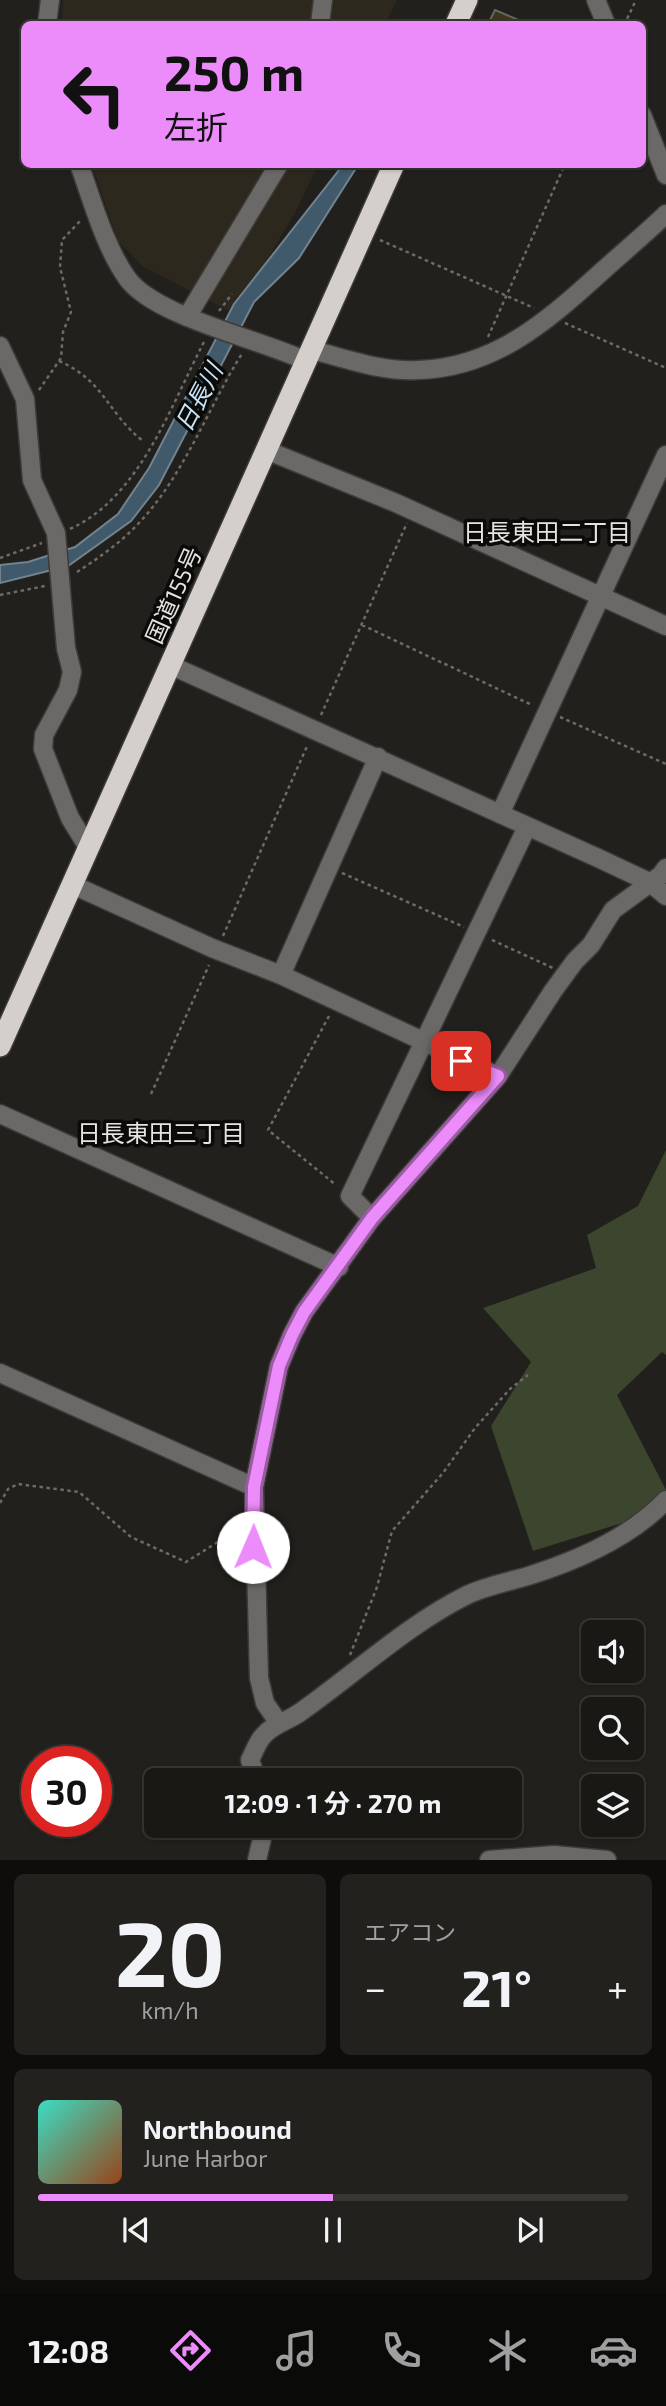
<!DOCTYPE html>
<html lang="ja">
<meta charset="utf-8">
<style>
body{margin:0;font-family:"Exo 2","Noto Sans JP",sans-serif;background:#23211e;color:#f1f3f6;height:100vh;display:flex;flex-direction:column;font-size:26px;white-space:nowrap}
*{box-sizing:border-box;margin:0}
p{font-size:23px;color:#9fa0a0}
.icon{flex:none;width:38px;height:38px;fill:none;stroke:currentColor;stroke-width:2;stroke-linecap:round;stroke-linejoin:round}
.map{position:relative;height:1860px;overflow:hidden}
.panel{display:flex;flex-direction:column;gap:14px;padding:14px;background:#0e0d0c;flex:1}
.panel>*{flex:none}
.guide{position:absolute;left:21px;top:21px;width:625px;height:147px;border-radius:10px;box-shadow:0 2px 5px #0004,0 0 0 2px #383734;background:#ec8cfa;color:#111;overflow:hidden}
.buttons{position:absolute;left:581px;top:1620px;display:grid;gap:14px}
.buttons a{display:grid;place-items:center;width:63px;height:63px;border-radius:10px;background:#1a1815;box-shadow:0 2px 5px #0004,0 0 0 2px #383734;font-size:35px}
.speed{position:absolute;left:21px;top:1746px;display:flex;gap:14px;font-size:35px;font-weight:700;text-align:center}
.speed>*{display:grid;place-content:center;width:91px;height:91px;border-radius:50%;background:#1a1815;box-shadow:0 2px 5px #0004,0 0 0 2px #383734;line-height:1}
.speed .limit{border:10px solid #d22;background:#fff;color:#111}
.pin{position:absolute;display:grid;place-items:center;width:60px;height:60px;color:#fff;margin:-30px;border-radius:14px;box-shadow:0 4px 10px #0006}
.me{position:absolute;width:77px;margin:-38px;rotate:1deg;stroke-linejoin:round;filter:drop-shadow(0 0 5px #0008)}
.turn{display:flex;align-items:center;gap:24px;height:147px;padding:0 28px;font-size:32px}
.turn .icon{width:91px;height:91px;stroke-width:2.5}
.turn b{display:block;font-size:49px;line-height:60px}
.big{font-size:52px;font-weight:700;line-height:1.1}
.panel .widget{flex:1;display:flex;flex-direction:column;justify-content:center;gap:10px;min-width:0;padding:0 24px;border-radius:10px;background:#23211e}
.panel .dial{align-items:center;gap:0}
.dial b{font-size:91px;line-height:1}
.song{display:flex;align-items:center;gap:21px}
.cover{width:84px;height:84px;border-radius:10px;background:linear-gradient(135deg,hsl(170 70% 55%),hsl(20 70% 35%))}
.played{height:7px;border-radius:4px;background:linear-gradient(90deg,#ec8cfa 50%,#383734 50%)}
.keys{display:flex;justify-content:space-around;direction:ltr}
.heat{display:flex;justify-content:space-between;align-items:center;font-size:38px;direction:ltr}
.panel .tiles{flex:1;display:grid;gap:14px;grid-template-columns:1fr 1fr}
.widget:last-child{grid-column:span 2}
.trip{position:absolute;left:144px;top:1768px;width:378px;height:70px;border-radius:10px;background:#1a1815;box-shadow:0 2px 5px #0004,0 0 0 2px #383734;font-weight:700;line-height:70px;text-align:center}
.dock{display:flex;height:112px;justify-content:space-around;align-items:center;background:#0a0a08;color:#9fa0a0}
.dock .icon{width:49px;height:49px}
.dock .selected{color:#ec8cfa}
.dock b{font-size:32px;color:#f1f3f6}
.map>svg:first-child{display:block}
.built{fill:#2c281e}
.green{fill:#3c452e}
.water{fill:#415a6b;stroke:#72838e;stroke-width:2}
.building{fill:#3e341c;stroke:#676560;stroke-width:2}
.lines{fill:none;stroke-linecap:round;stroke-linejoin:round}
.minor-casing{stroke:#3d3b38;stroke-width:21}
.highway-casing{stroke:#3d3b38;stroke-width:24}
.path{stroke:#6d6b68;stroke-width:2.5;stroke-dasharray:3.5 3.5;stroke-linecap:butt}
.minor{stroke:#6b6967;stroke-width:18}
.highway{stroke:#d5cfcc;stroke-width:21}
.route-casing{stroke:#995ba2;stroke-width:18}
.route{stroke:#ec8cfa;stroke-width:12}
.labels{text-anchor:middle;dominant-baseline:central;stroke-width:7;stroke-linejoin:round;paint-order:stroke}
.street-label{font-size:23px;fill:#e5e3e1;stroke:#0b0a08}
.water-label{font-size:24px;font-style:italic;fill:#c7e6fa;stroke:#0b0a08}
.neighbourhood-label{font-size:24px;fill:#e5e3e1;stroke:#0b0a08}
</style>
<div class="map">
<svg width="666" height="1860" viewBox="0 0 666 1860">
<rect width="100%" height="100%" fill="#22201c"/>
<path class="built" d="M63,0H397L385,24H62Z
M92,165H318L295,213L235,314L142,266L118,241Z"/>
<path class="green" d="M666,1150V1355L662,1352L617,1395L666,1490L641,1517L533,1551L491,1426L531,1362L483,1308L596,1268L587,1235L638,1206Z"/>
<path class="water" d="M343,165H358L299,258L254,302L159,485L131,521L68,566L0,583V565L28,562L75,547L118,514L149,468L234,304Z"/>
<path class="building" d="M495,10L528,24H488Z"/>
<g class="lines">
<g class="minor-casing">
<path id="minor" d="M596,0L606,24
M47,24L50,0
M320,24L323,0
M642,115L666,175
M79,164C93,202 104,245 127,278C155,317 260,339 306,361
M187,317L279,164
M0,346L25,399L32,480L56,533L66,648L72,672L68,690L44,735L43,749L70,818L89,849
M313,350C346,359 382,372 418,370C493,368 545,323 598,275C621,254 644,235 666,214
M266,450L396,503L666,626
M170,665L598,858L649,882L666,896
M500,814L666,455
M73,885L212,948L281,975L498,1076
M281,975L378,757
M0,1114L339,1267
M372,1218L350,1196L527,827
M0,1373L254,1487
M278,1722L265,1703L259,1678L254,1487L279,1366L292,1335L304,1312L372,1218L498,1076L553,991L575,961L591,945L613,910L661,875L666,868
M257,1780L250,1760C254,1752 257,1743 263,1736C274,1723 289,1721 302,1711C357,1672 407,1625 467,1595C486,1586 508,1582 528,1576C576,1561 631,1537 666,1500
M257,1860L265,1825
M489,1860L554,1855L607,1860"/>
</g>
<g class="highway-casing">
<path id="highway" d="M456,24L467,0
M0,1046L394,164"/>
</g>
<path class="path" d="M622,23L626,21L636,0
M380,240L534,308
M219,311L232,294
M565,323L666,368
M488,337L565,164
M59,361C105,381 107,413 143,441
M39,390L61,358L63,332L71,312L60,267L62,240L82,219
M70,529C140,497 170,407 204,342
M0,558L42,543
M77,572C97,559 119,544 136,526C184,477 207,409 243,352
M0,595L45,586
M362,625L532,705
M321,715L407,523
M560,717L666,764
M342,873L464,927
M223,936L308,744
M492,940L553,968
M329,1016L268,1130L336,1185
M151,1094L209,965
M0,1503L8,1489L18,1484L79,1492L131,1537L186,1562L240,1528
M350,1655L377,1587L392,1531L443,1473L475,1428L510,1389L528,1375"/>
<use href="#minor" class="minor"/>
<use href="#highway" class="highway"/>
</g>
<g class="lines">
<g class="route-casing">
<path id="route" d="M253,1547L254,1487L279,1366L292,1335L304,1312L372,1218L498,1076L461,1061"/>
</g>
<use href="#route" class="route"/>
</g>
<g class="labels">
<g class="street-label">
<text transform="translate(173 595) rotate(-66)">国道155号</text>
</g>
<g class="water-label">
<text transform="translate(198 397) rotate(-62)">日長川</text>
</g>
<g class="neighbourhood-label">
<text x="547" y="531">日長東田二丁目</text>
<text x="161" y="1132">日長東田三丁目</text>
</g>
</g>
</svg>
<div class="buttons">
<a><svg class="icon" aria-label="sound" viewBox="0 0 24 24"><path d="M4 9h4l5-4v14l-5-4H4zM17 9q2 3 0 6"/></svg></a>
<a><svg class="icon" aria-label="search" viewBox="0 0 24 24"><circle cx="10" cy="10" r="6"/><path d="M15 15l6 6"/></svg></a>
<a><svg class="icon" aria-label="layers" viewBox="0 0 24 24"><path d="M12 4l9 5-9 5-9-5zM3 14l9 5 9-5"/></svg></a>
</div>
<div class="speed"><div class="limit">30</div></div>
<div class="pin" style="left:461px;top:1061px;background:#d93025"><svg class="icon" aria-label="arrive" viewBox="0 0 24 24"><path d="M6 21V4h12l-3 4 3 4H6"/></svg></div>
<svg class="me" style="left:253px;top:1547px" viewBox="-20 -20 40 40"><circle r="19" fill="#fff"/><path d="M0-13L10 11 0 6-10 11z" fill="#ec8cfa"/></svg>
<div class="trip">12:09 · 1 分 · 270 m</div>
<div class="guide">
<div class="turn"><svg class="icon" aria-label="left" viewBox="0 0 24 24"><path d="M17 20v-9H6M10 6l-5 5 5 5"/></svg><div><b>250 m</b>左折</div></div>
</div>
</div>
<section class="panel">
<div class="tiles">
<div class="widget dial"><b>20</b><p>km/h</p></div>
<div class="widget"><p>エアコン</p>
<div class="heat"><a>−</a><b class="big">21°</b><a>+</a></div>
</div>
<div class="widget">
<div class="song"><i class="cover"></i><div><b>Northbound</b><p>June Harbor</p></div></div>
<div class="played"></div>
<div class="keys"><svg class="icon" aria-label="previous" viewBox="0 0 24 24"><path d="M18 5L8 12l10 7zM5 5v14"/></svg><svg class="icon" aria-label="pause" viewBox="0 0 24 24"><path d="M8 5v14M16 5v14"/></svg><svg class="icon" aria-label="next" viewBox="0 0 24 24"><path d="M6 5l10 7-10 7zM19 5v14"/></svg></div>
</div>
</div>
</section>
<nav class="dock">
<b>12:08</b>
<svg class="icon selected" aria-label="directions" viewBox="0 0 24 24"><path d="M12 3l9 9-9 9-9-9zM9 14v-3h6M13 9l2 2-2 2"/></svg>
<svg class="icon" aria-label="music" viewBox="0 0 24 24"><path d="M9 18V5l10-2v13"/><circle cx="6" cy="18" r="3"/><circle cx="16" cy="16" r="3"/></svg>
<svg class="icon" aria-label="phone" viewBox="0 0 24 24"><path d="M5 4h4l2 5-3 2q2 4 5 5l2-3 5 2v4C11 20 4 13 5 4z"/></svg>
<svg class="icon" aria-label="climate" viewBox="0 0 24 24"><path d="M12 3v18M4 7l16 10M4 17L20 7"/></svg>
<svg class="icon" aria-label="car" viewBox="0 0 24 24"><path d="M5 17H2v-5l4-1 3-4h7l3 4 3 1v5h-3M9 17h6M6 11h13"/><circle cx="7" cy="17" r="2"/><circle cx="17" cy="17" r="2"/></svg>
</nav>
